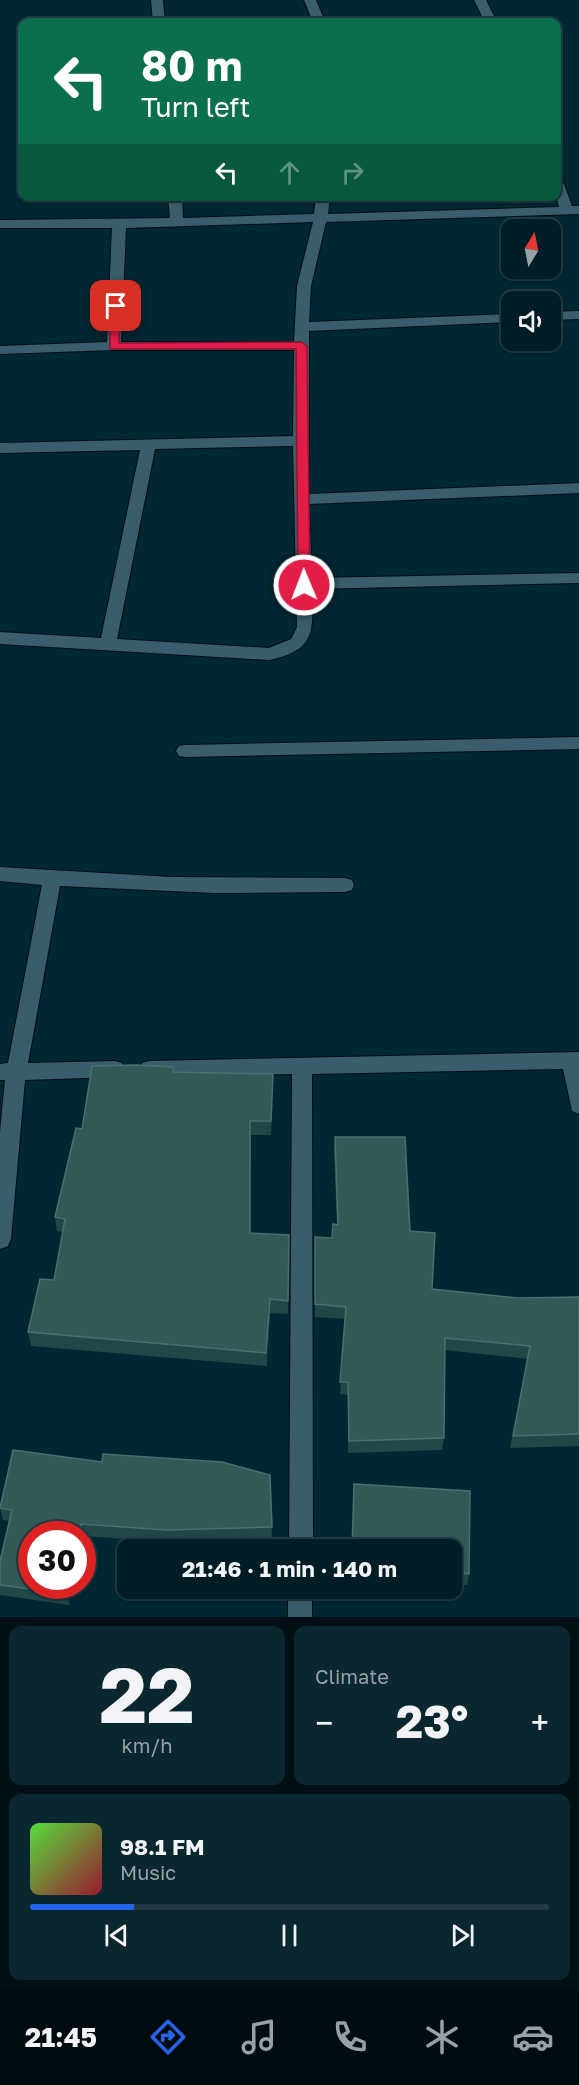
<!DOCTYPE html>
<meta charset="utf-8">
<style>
body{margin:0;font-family:"Golos Text",sans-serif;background:#0a262e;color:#f1f3f6;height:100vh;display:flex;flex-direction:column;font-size:22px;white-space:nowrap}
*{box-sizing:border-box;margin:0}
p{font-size:20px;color:#95a2a7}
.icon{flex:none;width:33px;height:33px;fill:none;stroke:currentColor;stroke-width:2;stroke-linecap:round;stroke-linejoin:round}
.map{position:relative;height:1617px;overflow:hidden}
.sheet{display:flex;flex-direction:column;gap:9px;padding:9px;background:#001015;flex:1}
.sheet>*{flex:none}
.banner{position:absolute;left:18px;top:18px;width:543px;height:183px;border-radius:12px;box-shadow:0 2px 4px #0004,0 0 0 2px #223b43;background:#0b6e4f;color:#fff;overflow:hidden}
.needle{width:39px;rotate:10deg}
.buttons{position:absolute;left:501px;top:219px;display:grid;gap:12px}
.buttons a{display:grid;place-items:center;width:60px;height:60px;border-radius:12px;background:#001d26;box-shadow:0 2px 4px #0004,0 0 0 2px #223b43;font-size:30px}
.speed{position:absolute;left:18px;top:1521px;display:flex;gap:12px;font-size:30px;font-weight:700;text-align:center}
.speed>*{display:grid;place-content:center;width:78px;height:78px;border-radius:50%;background:#001d26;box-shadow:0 2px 4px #0004,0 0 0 2px #223b43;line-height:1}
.speed .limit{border:9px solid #d22;background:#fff;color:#111}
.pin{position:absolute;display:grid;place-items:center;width:51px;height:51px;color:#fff;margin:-26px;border-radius:12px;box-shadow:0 3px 9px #0006}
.me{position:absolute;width:66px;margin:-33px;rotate:359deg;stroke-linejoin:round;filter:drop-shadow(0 0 4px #0008)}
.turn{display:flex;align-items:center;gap:21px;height:126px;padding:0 24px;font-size:27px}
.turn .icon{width:78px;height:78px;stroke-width:2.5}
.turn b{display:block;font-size:42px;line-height:51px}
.lanes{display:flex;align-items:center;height:57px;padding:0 24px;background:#0003;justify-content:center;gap:30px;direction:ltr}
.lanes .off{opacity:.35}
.big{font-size:45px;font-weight:700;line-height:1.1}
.sheet .tile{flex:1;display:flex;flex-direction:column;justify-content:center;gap:9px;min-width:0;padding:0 21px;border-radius:12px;background:#0a262e}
.sheet .dial{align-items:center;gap:0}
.dial b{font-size:78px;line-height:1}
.song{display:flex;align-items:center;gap:18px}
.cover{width:72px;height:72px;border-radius:9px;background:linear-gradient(135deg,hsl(110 70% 55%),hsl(350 70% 35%))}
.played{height:6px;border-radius:3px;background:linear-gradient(90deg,#2563eb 20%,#223b43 20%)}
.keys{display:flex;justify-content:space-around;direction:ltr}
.heat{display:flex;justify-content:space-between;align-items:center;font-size:33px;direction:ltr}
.sheet .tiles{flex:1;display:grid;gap:9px;grid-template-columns:1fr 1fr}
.tile:last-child{grid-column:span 2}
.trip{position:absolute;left:117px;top:1539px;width:345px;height:60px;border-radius:12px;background:#001d26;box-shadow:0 2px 4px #0004,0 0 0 2px #223b43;font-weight:700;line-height:60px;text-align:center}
.tab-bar{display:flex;height:96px;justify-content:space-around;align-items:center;background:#000c0f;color:#95a2a7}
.tab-bar .icon{width:42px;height:42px}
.tab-bar .active{color:#2563eb}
.tab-bar b{font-size:27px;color:#f1f3f6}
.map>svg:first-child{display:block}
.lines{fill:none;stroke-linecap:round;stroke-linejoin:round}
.minor-casing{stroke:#000e16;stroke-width:2}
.minor{fill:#395d6a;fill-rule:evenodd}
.wall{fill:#214846}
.shaded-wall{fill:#0c3437}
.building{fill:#335957;stroke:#4b6e6e;stroke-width:1.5}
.route{fill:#e11d48;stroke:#92132f;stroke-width:1.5}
</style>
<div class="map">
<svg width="579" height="1617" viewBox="0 0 579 1617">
<rect width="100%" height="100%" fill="#002732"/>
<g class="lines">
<g class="minor-casing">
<path id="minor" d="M151,0H163L165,22H153Z
M304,0H316L325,22H313Z
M474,0H486L497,22H485Z
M556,175L562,179L572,206H579V214L326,222L311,286L309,322L512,314V322L309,331V494L579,483V493L309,504L312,578L579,573V583L312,589C313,632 316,650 269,660L0,644V632L101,638L140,450L0,453V443L293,436L294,350H114L0,354V346L107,342L112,228H0V220L170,218L168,196H182L183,218L314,214L316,196H330L328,214L559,207L556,196ZM313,222L297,286L294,342H121L126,228ZM293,446L297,627L291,639L269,648L117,639L155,449Z
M579,311V319L550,320V312Z
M579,737V749L185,757L179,756L176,751L179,746L185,745Z
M0,867L172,877L345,878L352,880L354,885L352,890L345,892L215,893L60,886L28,1063L115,1061L122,1063L125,1069L122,1075L115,1077L25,1080L11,1239L8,1246L0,1249V1132L5,1080H0V1064L8,1063L42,885L0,881Z
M579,1052V1114L572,1111L563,1069L312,1074L313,1550H289L292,1074L149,1077L142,1075L139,1069L142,1063L149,1061Z
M288,1588H312V1617H288Z"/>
</g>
<use href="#minor" class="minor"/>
</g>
<path class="wall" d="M173,1067L174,1072L273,1074L271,1135H251L250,1233L289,1235L288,1314L270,1313L267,1366L31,1346L28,1332L54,1280L63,1232L57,1231L55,1217L82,1129Z
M335,1137L410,1231L432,1289L517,1298L579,1297V1446L510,1448L528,1359L445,1350L444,1438L442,1450L348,1453V1395L340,1394L345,1319L315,1317V1237L332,1238L337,1225L334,1151Z
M102,1462L270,1475L272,1539L168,1542L84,1536L32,1586H73L69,1605L0,1595V1561L9,1521L3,1520L0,1508Z
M452,1550L469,1574L467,1585L452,1584Z"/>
<path class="shaded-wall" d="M270,1299V1313L267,1366L266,1353Z
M81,1524L84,1536L82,1542V1534H79Z
M68,1586H73L69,1605L66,1594Z"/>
<path class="building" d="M136,1065L173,1067V1072L273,1074L271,1121H250V1233L289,1235L288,1301L270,1299L266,1353L28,1332L40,1279L54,1280L65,1219L55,1217L76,1128L82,1129L92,1066Z
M335,1137H405L410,1231L435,1233L432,1289L517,1298L579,1297V1434L513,1436L530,1346L445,1338L444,1438L349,1441L348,1382H340L346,1307L315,1304V1237L332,1238L333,1224L338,1225Z
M13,1450L102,1462L103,1454L222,1462L270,1475L272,1527L167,1530L81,1524L79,1534H32V1586H68L66,1594L0,1585V1561L12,1510L0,1508Z
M354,1484L470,1491L469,1574L452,1572V1550H352Z"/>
<path class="route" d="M116,302L121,306L119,343L302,342L307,346L310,585L309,588H300L298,585L296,349H110V306Z"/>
</svg>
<div class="buttons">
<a><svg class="needle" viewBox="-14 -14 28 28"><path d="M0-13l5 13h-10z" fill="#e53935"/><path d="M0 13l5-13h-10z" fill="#95a2a7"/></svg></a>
<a><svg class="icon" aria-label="sound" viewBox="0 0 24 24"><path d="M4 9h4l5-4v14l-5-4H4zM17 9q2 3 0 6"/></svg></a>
</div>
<div class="speed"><div class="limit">30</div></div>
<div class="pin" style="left:116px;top:306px;background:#d93025"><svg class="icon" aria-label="arrive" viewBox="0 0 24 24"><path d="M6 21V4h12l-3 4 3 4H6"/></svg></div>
<svg class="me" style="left:304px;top:585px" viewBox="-20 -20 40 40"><circle r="17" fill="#e11d48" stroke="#fff" stroke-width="3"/><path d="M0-11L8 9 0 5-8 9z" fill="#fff"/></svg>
<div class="trip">21:46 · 1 min · 140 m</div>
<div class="banner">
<div class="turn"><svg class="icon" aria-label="left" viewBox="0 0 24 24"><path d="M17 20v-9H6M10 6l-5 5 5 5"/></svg><div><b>80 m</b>Turn left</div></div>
<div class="lanes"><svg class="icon" aria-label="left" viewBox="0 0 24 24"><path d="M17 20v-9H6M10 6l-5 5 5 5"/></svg><svg class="icon off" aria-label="ahead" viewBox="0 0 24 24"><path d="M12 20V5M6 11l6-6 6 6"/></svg><svg class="icon off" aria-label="right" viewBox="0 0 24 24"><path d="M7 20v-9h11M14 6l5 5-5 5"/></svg></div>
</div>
</div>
<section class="sheet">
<div class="tiles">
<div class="tile dial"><b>22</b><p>km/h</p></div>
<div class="tile"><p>Climate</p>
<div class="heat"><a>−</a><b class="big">23°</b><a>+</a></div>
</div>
<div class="tile">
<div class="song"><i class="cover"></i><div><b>98.1 FM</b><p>Music</p></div></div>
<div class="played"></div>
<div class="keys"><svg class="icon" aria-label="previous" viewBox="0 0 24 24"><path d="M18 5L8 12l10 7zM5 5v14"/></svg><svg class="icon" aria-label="pause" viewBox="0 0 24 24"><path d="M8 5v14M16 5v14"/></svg><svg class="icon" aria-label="next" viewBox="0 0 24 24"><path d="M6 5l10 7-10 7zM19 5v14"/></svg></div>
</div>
</div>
</section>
<nav class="tab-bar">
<b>21:45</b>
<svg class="icon active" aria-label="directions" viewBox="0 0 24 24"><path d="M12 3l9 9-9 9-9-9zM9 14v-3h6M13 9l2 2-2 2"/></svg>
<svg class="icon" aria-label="music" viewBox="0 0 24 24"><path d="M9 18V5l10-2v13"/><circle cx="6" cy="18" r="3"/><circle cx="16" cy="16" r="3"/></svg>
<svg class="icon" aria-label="phone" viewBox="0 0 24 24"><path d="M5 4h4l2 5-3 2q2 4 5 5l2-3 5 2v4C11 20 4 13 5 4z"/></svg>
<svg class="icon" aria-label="climate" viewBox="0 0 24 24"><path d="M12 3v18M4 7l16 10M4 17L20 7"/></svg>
<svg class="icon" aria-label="car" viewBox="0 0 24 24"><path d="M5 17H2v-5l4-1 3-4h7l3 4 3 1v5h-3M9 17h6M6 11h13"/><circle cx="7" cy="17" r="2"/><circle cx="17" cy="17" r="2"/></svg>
</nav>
